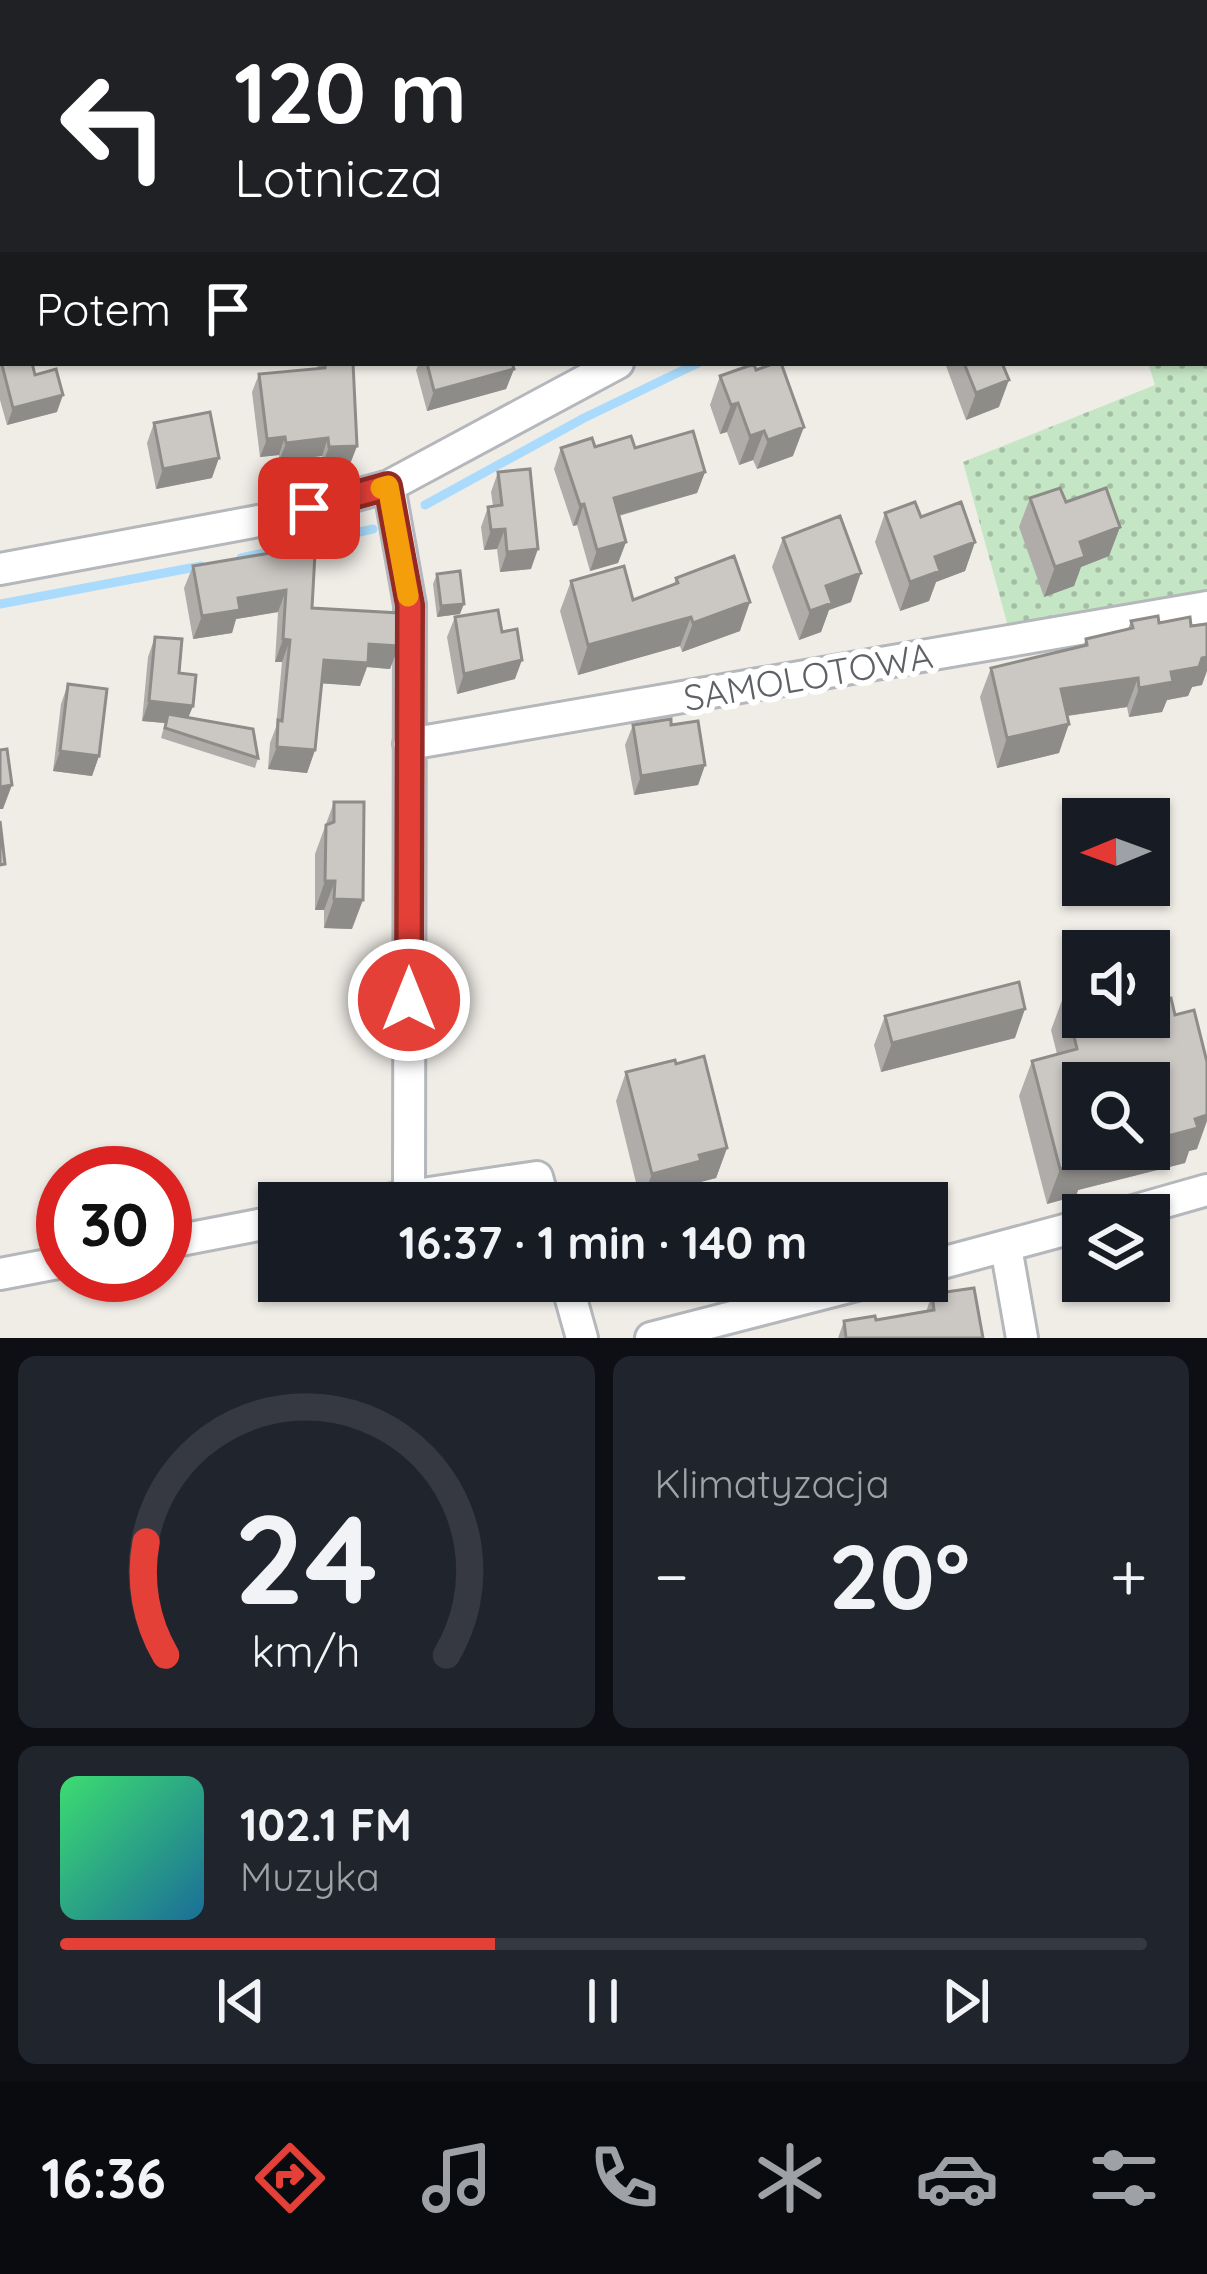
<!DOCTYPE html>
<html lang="pl">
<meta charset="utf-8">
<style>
body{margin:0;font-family:Quicksand,sans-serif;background:#20242c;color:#f1f3f6;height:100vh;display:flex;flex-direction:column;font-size:45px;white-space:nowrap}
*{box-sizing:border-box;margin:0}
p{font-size:39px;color:#9ea1a6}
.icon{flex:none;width:66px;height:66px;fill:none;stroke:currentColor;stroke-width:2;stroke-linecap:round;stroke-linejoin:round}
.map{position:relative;height:1338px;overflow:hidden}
.sheet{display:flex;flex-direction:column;gap:18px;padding:18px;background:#0d0f14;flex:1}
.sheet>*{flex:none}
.hud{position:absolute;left:0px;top:0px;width:1209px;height:366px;box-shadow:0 3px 9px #0004;background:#202124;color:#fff;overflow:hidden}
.needle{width:78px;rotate:269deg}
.tools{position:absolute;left:1062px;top:798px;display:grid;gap:24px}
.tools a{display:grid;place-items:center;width:108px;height:108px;border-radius:0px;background:#171b24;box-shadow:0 3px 9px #0004;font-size:60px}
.speed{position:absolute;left:36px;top:1146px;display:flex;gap:24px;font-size:60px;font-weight:700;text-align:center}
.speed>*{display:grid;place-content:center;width:156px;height:156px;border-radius:50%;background:#171b24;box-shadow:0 3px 9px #0004;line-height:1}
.speed .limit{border:18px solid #d22;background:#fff;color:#111}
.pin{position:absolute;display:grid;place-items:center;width:102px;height:102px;color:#fff;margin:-51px;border-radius:24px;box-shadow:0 6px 18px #0006}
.me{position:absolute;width:132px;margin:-66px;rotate:0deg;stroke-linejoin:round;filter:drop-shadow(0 0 9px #0008)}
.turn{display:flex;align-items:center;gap:42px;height:252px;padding:0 36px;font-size:54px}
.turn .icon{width:156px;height:156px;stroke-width:2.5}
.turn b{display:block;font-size:84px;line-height:102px}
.then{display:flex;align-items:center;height:114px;padding:0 36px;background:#0003;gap:24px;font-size:45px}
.big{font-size:90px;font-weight:800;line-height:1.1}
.sheet .card{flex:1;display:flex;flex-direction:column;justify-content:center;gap:18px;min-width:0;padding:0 42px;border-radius:18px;background:#20242c}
.sheet .dial{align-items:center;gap:0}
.dial svg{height:312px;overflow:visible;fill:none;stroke:#363941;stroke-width:7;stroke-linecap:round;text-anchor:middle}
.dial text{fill:#f1f3f6;stroke:none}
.song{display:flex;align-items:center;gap:36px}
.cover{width:144px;height:144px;border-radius:18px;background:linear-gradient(135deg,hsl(140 70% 55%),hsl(200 70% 35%))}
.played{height:12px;border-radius:6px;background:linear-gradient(90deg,#e44038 40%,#363941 40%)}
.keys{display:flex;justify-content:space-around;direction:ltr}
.heat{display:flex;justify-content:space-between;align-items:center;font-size:66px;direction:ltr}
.sheet .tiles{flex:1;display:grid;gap:18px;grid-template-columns:1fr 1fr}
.card:last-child{grid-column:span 2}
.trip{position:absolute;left:258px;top:1182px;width:690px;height:120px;border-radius:0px;background:#171b24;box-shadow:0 3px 9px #0004;font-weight:800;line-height:120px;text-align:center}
.tabs{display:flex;height:192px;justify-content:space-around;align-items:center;background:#090b0e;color:#9ea1a6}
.tabs .icon{width:84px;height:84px}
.tabs .on{color:#e44038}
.tabs b{font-size:54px;color:#f1f3f6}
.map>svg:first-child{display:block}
.grass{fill:url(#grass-dots)}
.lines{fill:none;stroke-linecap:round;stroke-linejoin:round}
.stream{stroke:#aadbfc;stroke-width:9}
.minor-casing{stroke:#b4b7bb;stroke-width:36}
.minor{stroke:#fff;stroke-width:30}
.wall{fill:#afaca9}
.shaded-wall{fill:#8e8c89}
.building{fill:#cbc8c4;stroke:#8e8c89;stroke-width:3}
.route-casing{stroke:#942a24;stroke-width:30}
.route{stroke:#e44038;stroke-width:21}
.slow{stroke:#f59e0b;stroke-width:21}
.labels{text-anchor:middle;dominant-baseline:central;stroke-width:12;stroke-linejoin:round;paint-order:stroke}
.street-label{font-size:36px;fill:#5e6266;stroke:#fff}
</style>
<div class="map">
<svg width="1207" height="1338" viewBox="0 0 1207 1338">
<defs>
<pattern id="grass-dots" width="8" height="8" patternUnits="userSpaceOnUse" patternTransform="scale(3)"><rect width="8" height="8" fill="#c5e6c4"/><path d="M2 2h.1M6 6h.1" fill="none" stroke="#a3bea3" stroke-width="1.8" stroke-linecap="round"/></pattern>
</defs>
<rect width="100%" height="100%" fill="#f0ede7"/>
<path class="grass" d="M1207,181V607L1012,641L963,462L1155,385L1148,363H1206Z"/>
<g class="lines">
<path class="stream" d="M1206,183H1207
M425,505L584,418L698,363
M241,558L373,529
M0,604L201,566"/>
<g class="minor-casing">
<path id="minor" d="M45,0V3
M693,3L703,0
M1206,145H1207
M0,248L3,247
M0,569L269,519L389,486L618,363
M409,744L1207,607
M409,1196L537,1177L544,1203
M373,1203L409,1196L410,605L389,486
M1119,1215L1207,1190
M165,1243L279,1221
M1006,1247L1022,1338
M927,1267L1083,1225
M0,1274L63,1262
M566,1281L582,1338
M651,1338L872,1281"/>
</g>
<use href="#minor" class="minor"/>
</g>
<path class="wall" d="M0,339L35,375L57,412L7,425L0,400Z
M317,363H353L357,446L350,464L322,465V456L279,461V455L260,457L252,392L259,374L318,369Z
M419,363H427L514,369L506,389L427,411L416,370Z
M945,363H1002L999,407L966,420Z
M720,376L793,456L757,469L753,460L739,465L727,432L720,434L710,405Z
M154,423L212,478L156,489L147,443Z
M595,447L635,448L705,472L697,493L619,516L626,542L618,563L590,571L577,525L573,526L554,469L561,448Z
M498,472L531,569L500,572L497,549L484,550L481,527L488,507L493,506L491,492Z
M1030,498L1066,502L1120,527L1109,556L1081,567L1074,586L1044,597L1019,527Z
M885,513L921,517L975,542L965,571L936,582L929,601L900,611L875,542Z
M289,533L312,608L390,669L367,667L360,686L322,683L315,750L307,773L268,769L270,743L276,727L282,662H275L278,612L236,619L232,633L193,639L184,588L193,566L283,550Z
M783,538L851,602L829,610L821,632L799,640L772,567Z
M437,574L460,614L437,617L433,584Z
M676,578L740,631L682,652L680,646L578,675L560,611L571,581L633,600L674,584Z
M455,617L502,632L515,679L457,694L447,637Z
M1131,621L1159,623L1202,685L1192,687L1188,696L1167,700L1162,712L1129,717L1127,707L1068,716L1059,753L997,768L980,697L991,668L1083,646L1086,639L1128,629Z
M155,637L179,673L193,706L188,718L258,758L255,768L161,738L165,723L142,721L148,657Z
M68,684L99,756L92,776L53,771L61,704Z
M633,725H671L705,765L698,785L634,795L625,745Z
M334,802L352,929L324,928V910H315V854Z
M1064,995L1197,1149L1189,1151L1185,1163L1078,1190L1076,1196L1047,1204L1019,1096L1032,1061L1057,1054L1051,1030Z
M885,1016L1015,1038L881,1072L874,1045Z
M626,1072L727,1148L716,1178L693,1184L690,1190L641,1203L616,1101Z
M932,1294L983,1338H838L844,1321L876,1320L926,1312Z"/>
<path class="shaded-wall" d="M418,0H466L442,3H417Z
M0,100H3V119H0Z
M0,203H3V222H0Z
M514,369L506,389L427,411L434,391Z
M1009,380L999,407L966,420L976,393Z
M63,395L57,412L7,425L13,408Z
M738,403L727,432L720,434L731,405Z
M804,427L793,456L757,469L768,440Z
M764,431L753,460L739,465L750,436Z
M285,437L279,455L260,457L267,439Z
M328,438L322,456L279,461L286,443Z
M357,446L350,464L322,465L329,447Z
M219,458L212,478L156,489L163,469Z
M705,472L697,493L606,519L614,498Z
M584,504L577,525L573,526L580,505Z
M1120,527L1109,556L1081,567L1074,586L1044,597L1055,567L1080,542Z
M505,529L497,549L484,550L491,530Z
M626,542L618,563L590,571L597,550Z
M975,542L965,571L936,582L929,601L900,611L910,582L935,557Z
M538,549L531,569L500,572L507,552Z
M861,573L851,602L829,610L821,632L799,640L810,611L826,586Z
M286,590L278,612L236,619L232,633L193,639L202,616L238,598Z
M750,602L740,631L682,652L693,623Z
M464,604L460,614L437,617L441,606Z
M691,617L680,646L578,675L588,645Z
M283,639L290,640L282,662H275Z
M369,644L399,646L390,669L367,667L360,686L316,683L324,660Z
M1207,657V671L1202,685L1192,687L1188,696L1167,700L1162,712L1129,717L1139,688L1171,672Z
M522,660L515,679L457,694L464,674Z
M1138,678L1127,707L1051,718L1061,689Z
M149,701L193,706L185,725L168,714L165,723L142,721Z
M1069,724L1059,753L997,768L1007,738Z
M277,747L315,750L307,773L268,769Z
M60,751L99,756L92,776L53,771Z
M705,765L698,785L634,795L641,776Z
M12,785L3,809H0V787Z
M325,881H335L324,910H315Z
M334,899L363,900L352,929L324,928Z
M1025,1009L1015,1038L881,1072L892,1043Z
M1207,1115V1121L1197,1149L1189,1151L1185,1163L1078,1190L1076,1196L1047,1204L1060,1169L1087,1156L1116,1149H1149V1141L1195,1119Z
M727,1148L716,1178L693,1184L690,1190L641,1203L652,1174L699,1155Z"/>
<path class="building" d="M0,0H24V3H3V100H0Z
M148,0H193V3H149Z
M298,0H426V3H299Z
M502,0H542V3H502Z
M944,0H983L973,3H945Z
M991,0H1037L1038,3H992Z
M1117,0H1144L1145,3H1118Z
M1206,16H1207L1206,70Z
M0,142H3V203H0Z
M3,338V363H32L35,375L56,369L63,395L13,408L2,365H0V339Z
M325,363H353L357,446L329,447L328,438L286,443L285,437L267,439L259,374L325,368Z
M427,363H512L514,369L434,391Z
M775,363H781L804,427L768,440L764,431L750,436L738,403L731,405L720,376L754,364L756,370Z
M964,363H1002L1009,380L976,393Z
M210,412L219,458L163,469L154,423Z
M693,431L705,472L614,498L626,542L597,550L584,504L580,505L561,448L592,438L595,447L631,436L635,448Z
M530,469L538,549L507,552L505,529L491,530L488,507L502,505L498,472Z
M1060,488L1066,502L1106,488L1120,527L1080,542L1085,557L1055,567L1030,498Z
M915,502L921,517L961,502L975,542L935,557L940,571L910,582L885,513Z
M840,516L861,573L826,586L832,603L810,611L783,538Z
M289,533L316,535L312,608L399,613V646L369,644L368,663L324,660L315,750L277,747L278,720L282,721L290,640L283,639L286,590L238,598L240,610L202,616L193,566L288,550Z
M734,556L750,602L693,623L691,617L588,645L571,581L624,566L633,600L678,583L676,578Z
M460,571L464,604L441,606L437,574Z
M498,610L502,632L517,629L522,660L464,674L455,617Z
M1158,616L1159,623L1190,617L1191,626L1207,624V657L1202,658L1199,667L1171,672L1173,682L1139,688L1138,678L1061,689L1069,724L1007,738L991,668L1087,645L1086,639L1133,628L1131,621Z
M155,637L182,639L179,673L196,675L193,706L149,701Z
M68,684L107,689L99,756L60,751Z
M168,714L253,729L258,758L165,728Z
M671,719V725L698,721L705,765L641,776L633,725Z
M7,749L12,785L0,787V750Z
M334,802H364L363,900L334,899L335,881H325L326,825L334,822Z
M0,821L5,864L0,865Z
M1019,982L1025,1009L892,1043L885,1016Z
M1083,990V1017H1149V1003L1171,998L1175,1015L1194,1010L1207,1062V1115L1195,1119L1198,1128L1149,1141V1083H1083V1149H1116L1087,1156L1088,1161L1060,1169L1032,1061L1077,1049L1064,995Z
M704,1056L727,1148L699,1155L701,1161L652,1174L626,1072L675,1060L676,1064Z
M974,1288L983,1338H846L844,1321L875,1316L876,1320L934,1310L932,1294Z"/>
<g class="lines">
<g class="route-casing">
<path id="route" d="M309,508L388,486L410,605L409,1000"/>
</g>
<use href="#route" class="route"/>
<path class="slow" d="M381,488L388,486L408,596"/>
</g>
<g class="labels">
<g class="street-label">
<text transform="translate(808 676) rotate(-10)">SAMOLOTOWA</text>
</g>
</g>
</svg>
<div class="tools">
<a><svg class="needle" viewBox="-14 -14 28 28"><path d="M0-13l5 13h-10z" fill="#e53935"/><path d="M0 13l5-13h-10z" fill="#9ea1a6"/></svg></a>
<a><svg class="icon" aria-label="sound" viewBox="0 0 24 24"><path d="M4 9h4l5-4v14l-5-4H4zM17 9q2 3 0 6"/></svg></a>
<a><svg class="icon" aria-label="search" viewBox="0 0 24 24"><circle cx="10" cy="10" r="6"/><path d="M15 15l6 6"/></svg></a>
<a><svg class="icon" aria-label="layers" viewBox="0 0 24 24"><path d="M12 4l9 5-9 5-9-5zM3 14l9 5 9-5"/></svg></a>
</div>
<div class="speed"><div class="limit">30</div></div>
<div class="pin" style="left:309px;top:508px;background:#d93025"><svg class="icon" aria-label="arrive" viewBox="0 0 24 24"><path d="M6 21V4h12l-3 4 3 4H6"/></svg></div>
<svg class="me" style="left:409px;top:1000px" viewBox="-20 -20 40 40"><circle r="17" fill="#e44038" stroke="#fff" stroke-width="3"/><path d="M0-11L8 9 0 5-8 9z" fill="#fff"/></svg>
<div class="trip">16:37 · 1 min · 140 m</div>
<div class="hud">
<div class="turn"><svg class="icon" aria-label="left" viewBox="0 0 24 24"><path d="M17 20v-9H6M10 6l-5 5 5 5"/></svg><div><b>120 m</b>Lotnicza</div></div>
<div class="then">Potem<svg class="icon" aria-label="arrive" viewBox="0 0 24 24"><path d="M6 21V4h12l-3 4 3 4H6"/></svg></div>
</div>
</div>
<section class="sheet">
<div class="tiles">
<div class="card dial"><svg viewBox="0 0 100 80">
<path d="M14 69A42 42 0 1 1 86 69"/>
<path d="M14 69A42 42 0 0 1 9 40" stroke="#e44038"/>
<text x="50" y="56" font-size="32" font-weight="700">24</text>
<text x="50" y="72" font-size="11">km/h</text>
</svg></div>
<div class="card"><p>Klimatyzacja</p>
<div class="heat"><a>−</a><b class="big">20°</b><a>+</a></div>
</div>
<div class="card">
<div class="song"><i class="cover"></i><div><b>102.1 FM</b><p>Muzyka</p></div></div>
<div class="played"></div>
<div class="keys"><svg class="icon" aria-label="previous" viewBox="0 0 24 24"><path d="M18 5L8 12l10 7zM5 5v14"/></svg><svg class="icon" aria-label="pause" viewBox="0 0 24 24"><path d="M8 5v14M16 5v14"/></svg><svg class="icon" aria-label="next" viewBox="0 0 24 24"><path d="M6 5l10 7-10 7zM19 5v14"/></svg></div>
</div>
</div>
</section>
<nav class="tabs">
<b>16:36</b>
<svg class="icon on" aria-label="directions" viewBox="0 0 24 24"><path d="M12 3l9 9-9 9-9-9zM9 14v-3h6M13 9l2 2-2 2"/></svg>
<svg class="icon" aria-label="music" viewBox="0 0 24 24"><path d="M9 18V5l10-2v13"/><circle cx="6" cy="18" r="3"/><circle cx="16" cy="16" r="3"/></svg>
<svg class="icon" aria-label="phone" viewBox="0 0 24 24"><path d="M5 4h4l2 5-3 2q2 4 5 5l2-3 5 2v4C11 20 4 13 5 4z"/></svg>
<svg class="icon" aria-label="climate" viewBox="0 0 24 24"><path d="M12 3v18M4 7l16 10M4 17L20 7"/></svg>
<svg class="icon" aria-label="car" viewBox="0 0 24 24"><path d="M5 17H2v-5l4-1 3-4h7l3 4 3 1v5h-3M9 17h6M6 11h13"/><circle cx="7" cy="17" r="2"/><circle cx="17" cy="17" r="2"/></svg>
<svg class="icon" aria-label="filters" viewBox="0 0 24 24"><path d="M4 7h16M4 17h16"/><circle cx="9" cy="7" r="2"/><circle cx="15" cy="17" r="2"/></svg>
</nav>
